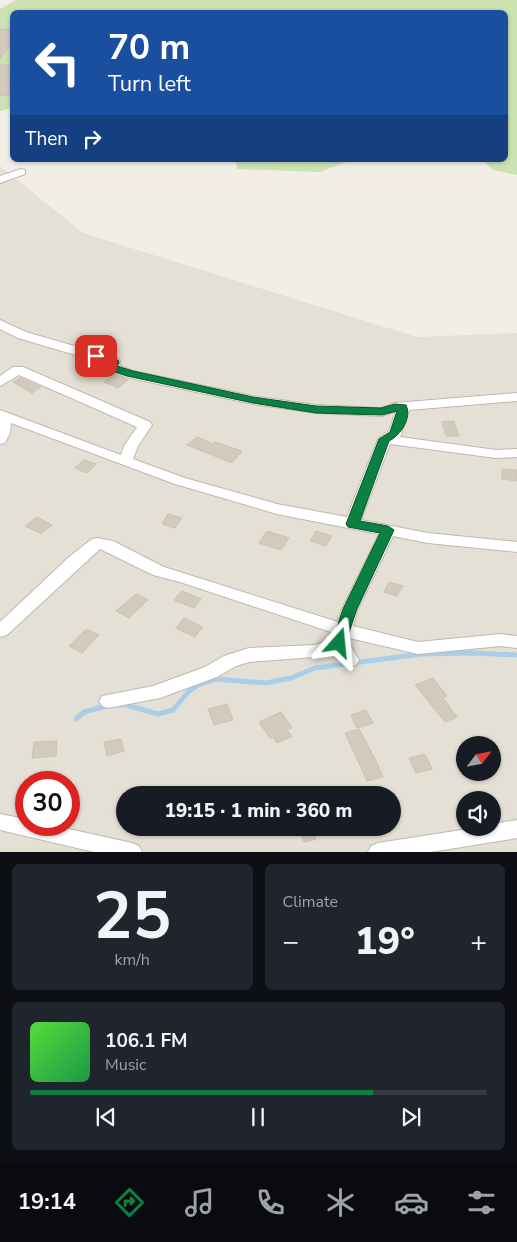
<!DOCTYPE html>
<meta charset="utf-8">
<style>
body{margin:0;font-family:"Nunito Sans",sans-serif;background:#20242c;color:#f1f3f6;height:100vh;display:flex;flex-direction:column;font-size:19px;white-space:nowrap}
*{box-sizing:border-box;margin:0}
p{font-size:16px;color:#9ea1a6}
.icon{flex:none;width:28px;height:28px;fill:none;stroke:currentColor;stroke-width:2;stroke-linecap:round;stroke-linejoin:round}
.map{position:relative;height:852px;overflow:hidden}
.drawer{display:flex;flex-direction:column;gap:12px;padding:12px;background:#0d0f14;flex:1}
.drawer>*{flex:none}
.guide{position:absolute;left:10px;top:10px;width:498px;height:152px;border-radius:8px;box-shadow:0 1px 4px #0004;background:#1a4fa0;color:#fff;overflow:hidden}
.needle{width:32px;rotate:58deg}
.controls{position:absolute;left:456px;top:736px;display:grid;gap:10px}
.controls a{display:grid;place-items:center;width:45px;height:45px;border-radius:50%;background:#171b24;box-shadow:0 1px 4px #0004;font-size:25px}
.speed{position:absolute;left:15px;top:771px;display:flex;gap:10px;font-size:25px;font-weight:700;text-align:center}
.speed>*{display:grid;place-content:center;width:65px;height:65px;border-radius:50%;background:#171b24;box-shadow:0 1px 4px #0004;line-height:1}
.speed .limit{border:8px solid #d22;background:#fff;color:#111}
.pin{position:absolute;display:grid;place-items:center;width:42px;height:42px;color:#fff;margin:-21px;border-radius:10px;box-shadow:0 2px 8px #0006}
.me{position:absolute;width:55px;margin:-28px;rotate:18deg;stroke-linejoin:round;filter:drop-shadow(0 0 4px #0008)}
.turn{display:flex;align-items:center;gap:18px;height:105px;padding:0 15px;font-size:22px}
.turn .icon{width:65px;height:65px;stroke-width:2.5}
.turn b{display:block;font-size:35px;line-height:42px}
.then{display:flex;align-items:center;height:48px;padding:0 15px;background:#0003;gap:10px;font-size:19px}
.big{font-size:38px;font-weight:800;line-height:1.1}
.drawer .card{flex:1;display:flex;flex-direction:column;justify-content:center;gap:8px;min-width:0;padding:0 18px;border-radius:8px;background:#20242c}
.drawer .dial{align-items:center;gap:0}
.dial b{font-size:65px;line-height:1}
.song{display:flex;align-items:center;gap:15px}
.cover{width:60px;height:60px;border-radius:8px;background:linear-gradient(135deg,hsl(110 70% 55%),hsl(140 70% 35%))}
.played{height:5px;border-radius:2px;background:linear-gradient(90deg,#0b8043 75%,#363941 75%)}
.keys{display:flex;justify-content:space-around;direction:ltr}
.heat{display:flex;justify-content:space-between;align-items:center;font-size:28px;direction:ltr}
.drawer .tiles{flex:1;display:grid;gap:12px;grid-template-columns:1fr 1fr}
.card:last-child{grid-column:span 2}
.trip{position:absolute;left:116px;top:786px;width:285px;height:50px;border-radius:25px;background:#171b24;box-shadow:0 1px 4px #0004;font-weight:800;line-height:50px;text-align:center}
.tabs{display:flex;height:80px;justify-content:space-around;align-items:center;background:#090b0e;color:#9ea1a6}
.tabs .icon{width:35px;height:35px}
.tabs .active{color:#0b8043}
.tabs b{font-size:22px;color:#f1f3f6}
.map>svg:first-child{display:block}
.residential{fill:#e5e0d5;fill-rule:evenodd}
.green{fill:#cce2b3}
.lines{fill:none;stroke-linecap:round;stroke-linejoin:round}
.stream{stroke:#a8cee9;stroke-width:5}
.building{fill:#d2cabd;stroke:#ccc1b1}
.street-casing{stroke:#bfb8ad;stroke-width:2}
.street{fill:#fff;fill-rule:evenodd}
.route{fill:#0b8043;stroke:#07532c}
</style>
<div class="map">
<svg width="517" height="852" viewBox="0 0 517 852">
<rect width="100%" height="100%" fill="#f1eee6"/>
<path class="residential" d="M0,166L83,233L417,337L517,333V852H0ZM465,745H492V772H465ZM26,782H69V825H26ZM125,795H392V828H125ZM465,800H492V828H465Z"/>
<path class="green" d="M16,0H517V175L493,170L483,160H505V12H12V108L0,111V9Z
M236,160H351L320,172L237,169Z"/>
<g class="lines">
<path class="stream" d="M119,705H126L158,714L173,710L189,691L200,684L216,679L266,683L291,678L315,668L421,654L473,653L517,655
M76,719L84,712L107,706"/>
</g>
<path class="building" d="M0,29L12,30V43L0,59Z
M0,65H9L10,95L0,96Z
M114,375L122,377L128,380L118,388L104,382Z
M20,378L41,387L32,393L13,382Z
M454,421L459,436H446L442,422Z
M197,437L213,444L215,442L242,451L232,463L187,445Z
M84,460L96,464L87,473L75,468Z
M502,469L517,470V481L502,479Z
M168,514L182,518L175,528L162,524Z
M37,517L52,525L41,534L25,526Z
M267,531L289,538L281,550L259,543Z
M316,531L332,536L326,546L310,541Z
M389,582L403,586L397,596L384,592Z
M182,591L201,599L194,608L174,600Z
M136,594L148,600L129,618L116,611Z
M184,618L203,627L195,637L176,628Z
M86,629L99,635L82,653L69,646Z
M433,678L447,696L443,698L457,717L445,722L415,685Z
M227,704L233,720L214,725L208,709Z
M366,710L373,723L357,728L351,715Z
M281,712L292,728L287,730L292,736L277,743L273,737L270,738L259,722Z
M359,729L375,759L383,777L367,781L345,733Z
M121,739L124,751L107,756L104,742Z
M57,741L56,756L32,758L34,742Z
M425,754L432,769L416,773L409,758Z
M311,828L316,839L304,842L300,830Z"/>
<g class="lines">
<g class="street-casing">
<path id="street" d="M21,169L25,170V174L0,183V176Z
M0,320L26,332L119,359L120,362L118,365L133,371L253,396L316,405L381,408L395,403L517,393V401L409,410L400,437L496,450L517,449V457L496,458L390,444L361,520L428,533L517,542V552L428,543L393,536L358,609L353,626L418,642L501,634L517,636V648L501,646L418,654L349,638L348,642L359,660L356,665C344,669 341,660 335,651L315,657L249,662L236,666L217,677L160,698L108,708L102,706L99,701L102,696L153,686L205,667L224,656L249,648L315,645L332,639L334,633L180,582L153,575L100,549L7,635L0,637V622L69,557L92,539L97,538L113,541L164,567L338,622L342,609L379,534L277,514L175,484L11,423L10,433L5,443L0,444V410L121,455L124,446L137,427L19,375L0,386V376L13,367H23L150,422L152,425L138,446L133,459L185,478L277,504L347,517L378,439L389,431L396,411L382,416L316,413L253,404L130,378L105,370L104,367L106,364L18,338L0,329Z
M0,814L26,819V825H51L132,843L139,846L142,852H94L0,830Z
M517,820V838L431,852H368L371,846L378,843L474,828H492V824Z"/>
</g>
<use href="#street" class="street"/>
</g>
<path class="route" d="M96,353L118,360L119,362L117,366L133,371L253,397L316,406L381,408L395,404L406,405C412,418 401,435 389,441L360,521L388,526L394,530L357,609L344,647L339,648L334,647L332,643L343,609L380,533L348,527L346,524L379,439L390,432L397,411L382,415L316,413L253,403L127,376L106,369L105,367L107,363L90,356Z"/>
</svg>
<div class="controls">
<a><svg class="needle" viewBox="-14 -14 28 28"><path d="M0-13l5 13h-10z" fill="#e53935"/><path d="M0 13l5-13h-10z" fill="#9ea1a6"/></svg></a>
<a><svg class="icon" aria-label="sound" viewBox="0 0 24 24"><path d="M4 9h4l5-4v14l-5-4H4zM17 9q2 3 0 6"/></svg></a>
</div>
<div class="speed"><div class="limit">30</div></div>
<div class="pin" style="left:96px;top:356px;background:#d93025"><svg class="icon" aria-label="arrive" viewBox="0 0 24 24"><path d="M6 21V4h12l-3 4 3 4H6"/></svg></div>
<svg class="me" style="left:339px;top:643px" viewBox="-20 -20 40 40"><path d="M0-17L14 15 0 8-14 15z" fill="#0b8043" stroke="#fff" stroke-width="4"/></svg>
<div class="trip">19:15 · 1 min · 360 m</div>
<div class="guide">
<div class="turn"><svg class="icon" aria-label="left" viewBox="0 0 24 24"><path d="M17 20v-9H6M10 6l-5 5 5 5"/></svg><div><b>70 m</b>Turn left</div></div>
<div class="then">Then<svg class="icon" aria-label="right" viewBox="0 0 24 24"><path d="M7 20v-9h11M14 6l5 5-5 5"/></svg></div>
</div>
</div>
<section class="drawer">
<div class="tiles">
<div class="card dial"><b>25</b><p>km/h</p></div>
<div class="card"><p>Climate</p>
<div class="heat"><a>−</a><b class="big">19°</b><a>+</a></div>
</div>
<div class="card">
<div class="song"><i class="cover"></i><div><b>106.1 FM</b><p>Music</p></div></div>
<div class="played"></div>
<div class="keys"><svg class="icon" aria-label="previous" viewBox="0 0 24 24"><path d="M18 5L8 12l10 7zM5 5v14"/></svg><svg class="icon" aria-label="pause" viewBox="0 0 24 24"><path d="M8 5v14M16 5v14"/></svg><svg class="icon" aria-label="next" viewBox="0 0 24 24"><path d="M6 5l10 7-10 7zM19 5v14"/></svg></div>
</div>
</div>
</section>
<nav class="tabs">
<b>19:14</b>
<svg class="icon active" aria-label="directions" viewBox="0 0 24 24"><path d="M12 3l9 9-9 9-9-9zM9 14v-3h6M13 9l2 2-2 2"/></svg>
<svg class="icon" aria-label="music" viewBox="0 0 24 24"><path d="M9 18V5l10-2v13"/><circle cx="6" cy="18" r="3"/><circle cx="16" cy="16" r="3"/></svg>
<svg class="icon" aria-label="phone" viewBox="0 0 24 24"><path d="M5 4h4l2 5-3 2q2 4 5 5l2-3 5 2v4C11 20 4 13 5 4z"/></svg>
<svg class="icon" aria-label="climate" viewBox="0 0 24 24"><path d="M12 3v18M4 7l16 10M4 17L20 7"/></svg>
<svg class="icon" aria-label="car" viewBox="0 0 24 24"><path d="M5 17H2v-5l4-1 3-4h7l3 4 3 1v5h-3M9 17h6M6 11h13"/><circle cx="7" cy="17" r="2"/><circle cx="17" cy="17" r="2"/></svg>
<svg class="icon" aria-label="filters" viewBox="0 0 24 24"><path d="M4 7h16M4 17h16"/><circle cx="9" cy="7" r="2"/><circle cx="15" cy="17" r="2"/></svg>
</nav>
